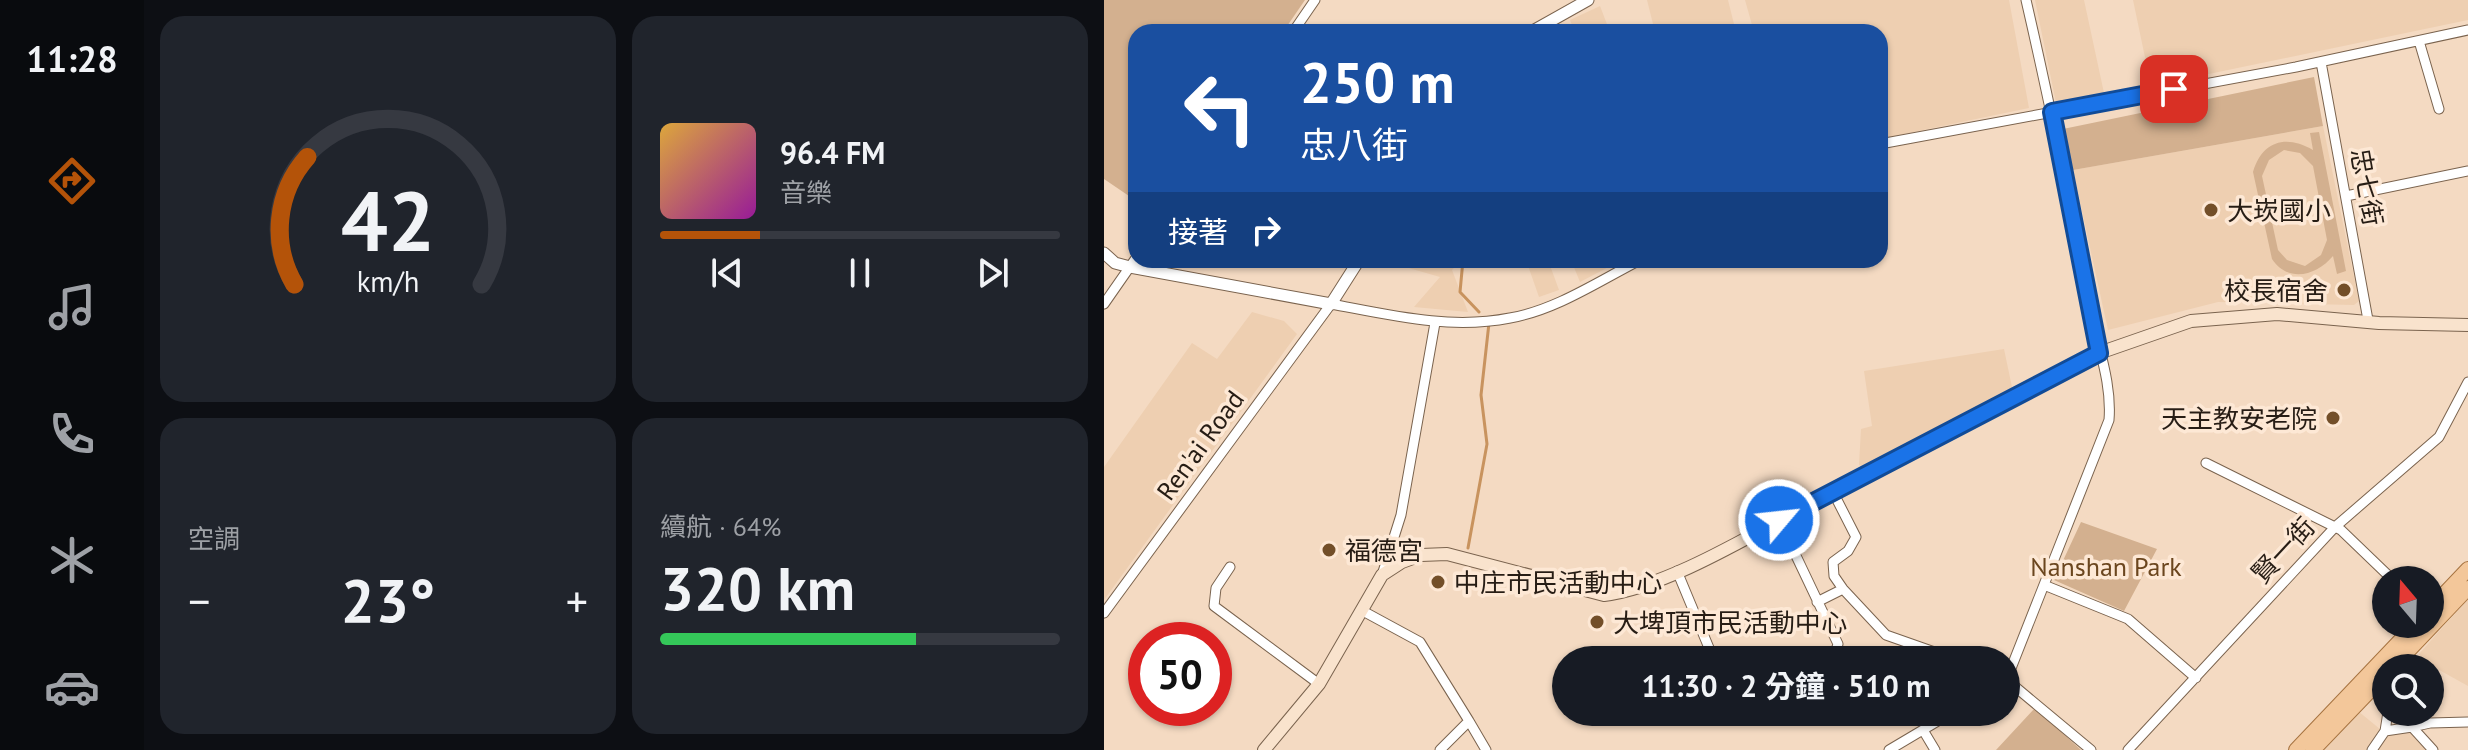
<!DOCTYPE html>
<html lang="zh-TW">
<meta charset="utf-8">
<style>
body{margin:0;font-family:"PT Sans","Noto Sans TC",sans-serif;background:#20242c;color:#f1f3f6;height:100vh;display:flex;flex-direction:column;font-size:30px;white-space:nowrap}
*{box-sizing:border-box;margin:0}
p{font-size:26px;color:#9ea1a6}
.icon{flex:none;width:44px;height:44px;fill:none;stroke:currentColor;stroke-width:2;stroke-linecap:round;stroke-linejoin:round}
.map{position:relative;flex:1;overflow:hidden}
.details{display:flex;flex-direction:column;gap:16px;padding:16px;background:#0d0f14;width:960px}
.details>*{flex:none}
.top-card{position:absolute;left:24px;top:24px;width:760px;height:244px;border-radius:24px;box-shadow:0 2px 6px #0004;background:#1a4fa0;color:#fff;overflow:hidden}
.needle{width:52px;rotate:341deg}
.fabs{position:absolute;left:1268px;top:566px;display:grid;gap:16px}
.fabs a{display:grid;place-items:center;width:72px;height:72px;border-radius:50%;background:#171b24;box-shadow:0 2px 6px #0004;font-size:40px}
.speed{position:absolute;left:24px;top:622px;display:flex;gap:16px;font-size:40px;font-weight:700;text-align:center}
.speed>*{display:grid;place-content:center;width:104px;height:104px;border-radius:50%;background:#171b24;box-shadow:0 2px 6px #0004;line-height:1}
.speed .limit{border:12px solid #d22;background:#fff;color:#111}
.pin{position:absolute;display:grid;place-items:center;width:68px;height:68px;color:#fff;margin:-34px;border-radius:16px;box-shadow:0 4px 12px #0006}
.me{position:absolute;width:88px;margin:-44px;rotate:62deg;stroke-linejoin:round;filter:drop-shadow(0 0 6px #0008)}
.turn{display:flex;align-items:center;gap:28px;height:168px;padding:0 40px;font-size:36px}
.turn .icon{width:104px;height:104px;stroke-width:2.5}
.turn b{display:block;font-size:56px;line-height:68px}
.then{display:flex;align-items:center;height:76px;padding:0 40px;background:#0003;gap:16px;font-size:30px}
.big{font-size:60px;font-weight:700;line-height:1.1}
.details .card{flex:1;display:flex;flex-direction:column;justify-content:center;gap:12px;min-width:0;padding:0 28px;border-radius:24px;background:#20242c}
.details .dial{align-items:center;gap:0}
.dial svg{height:208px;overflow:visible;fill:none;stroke:#363941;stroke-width:7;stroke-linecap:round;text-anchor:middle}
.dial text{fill:#f1f3f6;stroke:none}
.song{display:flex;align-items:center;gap:24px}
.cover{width:96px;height:96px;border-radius:12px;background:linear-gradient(135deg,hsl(40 70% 55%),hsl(300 70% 35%))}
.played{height:8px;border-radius:4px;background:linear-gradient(90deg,#b45309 25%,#363941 25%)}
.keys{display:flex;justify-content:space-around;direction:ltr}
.heat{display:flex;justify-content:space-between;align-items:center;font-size:44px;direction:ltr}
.charge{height:12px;border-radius:6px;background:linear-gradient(90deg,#34c759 64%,#363941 0)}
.details .tiles{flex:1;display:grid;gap:16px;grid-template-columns:repeat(2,1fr)}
.trip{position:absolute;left:448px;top:646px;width:468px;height:80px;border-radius:40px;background:#171b24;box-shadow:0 2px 6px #0004;font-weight:700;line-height:80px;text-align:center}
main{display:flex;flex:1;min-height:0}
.tab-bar{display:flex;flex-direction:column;width:144px;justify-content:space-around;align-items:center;background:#090b0e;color:#9ea1a6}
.tab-bar .icon{width:56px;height:56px}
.tab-bar .selected{color:#b45309}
.tab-bar b{font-size:36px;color:#f1f3f6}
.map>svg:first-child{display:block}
.built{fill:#eecfb1}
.green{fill:#d3b08f;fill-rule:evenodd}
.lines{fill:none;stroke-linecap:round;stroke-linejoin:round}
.stream{stroke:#c8935e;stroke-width:3}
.minor-casing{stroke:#7a634e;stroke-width:11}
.tertiary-casing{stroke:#7a634e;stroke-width:13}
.secondary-casing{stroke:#7a634e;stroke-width:14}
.primary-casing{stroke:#a67340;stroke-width:16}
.minor{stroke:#fff;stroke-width:9}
.tertiary{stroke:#fff;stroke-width:11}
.secondary{stroke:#f9e3cd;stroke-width:12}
.primary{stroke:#f3c79a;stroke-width:14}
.route-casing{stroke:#114b97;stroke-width:20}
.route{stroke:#1a73e8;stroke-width:14}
.poi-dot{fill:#734f29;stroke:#fde8d5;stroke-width:3}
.labels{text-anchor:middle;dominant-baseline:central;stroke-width:7;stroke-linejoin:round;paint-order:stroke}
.street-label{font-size:26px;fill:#271d15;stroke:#fde8d5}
.poi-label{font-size:26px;fill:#271d15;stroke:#fde8d5;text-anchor:start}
.park-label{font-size:26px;fill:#6b461e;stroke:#fde8d5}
</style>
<main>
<nav class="tab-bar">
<b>11:28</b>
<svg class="icon selected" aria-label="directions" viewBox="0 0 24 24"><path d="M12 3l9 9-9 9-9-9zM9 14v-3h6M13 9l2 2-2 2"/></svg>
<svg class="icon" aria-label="music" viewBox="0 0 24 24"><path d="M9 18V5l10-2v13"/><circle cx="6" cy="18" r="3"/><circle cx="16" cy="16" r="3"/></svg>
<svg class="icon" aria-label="phone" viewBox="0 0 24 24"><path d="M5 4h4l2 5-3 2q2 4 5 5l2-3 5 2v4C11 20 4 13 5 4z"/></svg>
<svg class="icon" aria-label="climate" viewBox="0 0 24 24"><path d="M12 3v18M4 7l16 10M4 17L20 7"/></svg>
<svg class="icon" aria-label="car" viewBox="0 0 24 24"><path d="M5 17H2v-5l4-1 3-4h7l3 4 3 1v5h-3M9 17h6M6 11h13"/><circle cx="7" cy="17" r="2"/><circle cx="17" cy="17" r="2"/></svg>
</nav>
<section class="details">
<div class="tiles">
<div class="card dial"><svg viewBox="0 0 100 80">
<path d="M14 69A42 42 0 1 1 86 69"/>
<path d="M14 69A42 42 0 0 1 19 20" stroke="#b45309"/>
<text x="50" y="56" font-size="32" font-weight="700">42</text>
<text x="50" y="72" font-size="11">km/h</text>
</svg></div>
<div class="card">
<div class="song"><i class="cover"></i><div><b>96.4 FM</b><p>音樂</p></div></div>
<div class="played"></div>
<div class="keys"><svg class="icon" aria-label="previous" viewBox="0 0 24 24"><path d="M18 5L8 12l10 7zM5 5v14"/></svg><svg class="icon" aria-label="pause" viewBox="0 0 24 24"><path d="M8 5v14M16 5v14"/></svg><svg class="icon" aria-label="next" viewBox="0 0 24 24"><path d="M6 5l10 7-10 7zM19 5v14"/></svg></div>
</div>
<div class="card"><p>空調</p>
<div class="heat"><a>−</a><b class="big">23°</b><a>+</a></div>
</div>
<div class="card"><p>續航 · 64%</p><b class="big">320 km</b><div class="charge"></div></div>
</div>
</section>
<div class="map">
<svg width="1364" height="750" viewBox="0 0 1364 750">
<rect width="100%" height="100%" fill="#f4dac2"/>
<path class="built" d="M543,0H624L632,32H551Z
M641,0H905L925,108L776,139V32H650Z
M931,0H980L1000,93L952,103Z
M1029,0H1364V20L1047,86Z
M496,6L506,32H471L466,20Z
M1219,126L1255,301L1250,305L1114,302L1004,330L969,170Z
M277,260H357L348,270L364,312L310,307L336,277Z
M422,260H444L455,290L435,297Z
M467,260H518L476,282Z
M148,312L180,321L193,334L0,600V467L88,343L113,359Z
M900,349L909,392L760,467L755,465L757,429L768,426L760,371Z
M1364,599V686L1319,661L1315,654Z
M1254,711L1282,734L1306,733L1324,750H1217Z"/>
<path class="green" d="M0,0H201L179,32H32V213L25,196L0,179Z
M1210,77L1219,126L969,170L959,129Z
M1215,132L1242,271L1233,274L1229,256C1213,275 1185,284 1168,259L1149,172C1158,141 1182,134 1209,150L1206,133ZM1180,150L1196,153L1209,166L1223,240L1217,255L1201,266L1183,260L1174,250L1158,176L1165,160Z
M977,522L1053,549L1020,611L950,580Z
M931,708L977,750H892Z"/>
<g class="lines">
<path class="stream" d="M359,260L356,292L375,312
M364,548L383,444L377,395L385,323"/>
<g class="minor-casing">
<path id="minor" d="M189,32L211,0
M1315,41L1335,109
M1217,62L1264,320
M776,144L1192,67L1364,30
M1242,196L1364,171
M0,304L32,258
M1102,463L1237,530L1289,580
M729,492L752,537L744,551L729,562L730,576L739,589L782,635L836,654
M675,520L734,644L729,660
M126,567L112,588L110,606L215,684
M573,571L610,660
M278,575L297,515L331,323
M940,585L1024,619L1092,678
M713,602L739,589
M257,610L316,642L365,721L336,750
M0,613L227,304C286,315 346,330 406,318C452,310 495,281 536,260
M903,680L987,750
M902,681L1005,420C1008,383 994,348 987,312C967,208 946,104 922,0
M365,721L382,750
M1308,727L1326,723L1364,722
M819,730L831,750
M1281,731L1308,727L1329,750
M785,750L849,712
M1024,750L1231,527L1335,437L1364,382
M1268,750L1281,731L1284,712"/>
</g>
<g class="tertiary-casing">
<path id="tertiary" d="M427,32L484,0
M0,253L11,263L26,267L227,304L255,260"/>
</g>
<g class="secondary-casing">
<path id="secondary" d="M160,750L215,684L278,575L298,562L317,555L343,554L500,595C563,587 647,535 704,505C801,454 898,403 995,353L1087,321L1173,314L1275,323L1364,325"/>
</g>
<g class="primary-casing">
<path id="primary" d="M1326,609L1364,569
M1288,668L1364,588
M1192,750L1312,624
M1209,750L1282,674"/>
</g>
<use href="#minor" class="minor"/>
<use href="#tertiary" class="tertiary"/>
<use href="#secondary" class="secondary"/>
<use href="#primary" class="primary"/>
</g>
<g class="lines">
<g class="route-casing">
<path id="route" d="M675,520L995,353L948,112L1070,89"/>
</g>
<use href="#route" class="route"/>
</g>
<g class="poi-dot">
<circle cx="1107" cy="210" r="8"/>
<circle cx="1240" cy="290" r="8"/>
<circle cx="1229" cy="418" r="8"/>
<circle cx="225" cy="550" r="8"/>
<circle cx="334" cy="582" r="8"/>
<circle cx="493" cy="622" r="8"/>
</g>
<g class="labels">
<g class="street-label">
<text transform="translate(1263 187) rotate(80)">忠七街</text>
<text transform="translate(96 445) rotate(-54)">Ren'ai Road</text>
<text transform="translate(1179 550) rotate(-47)">賢一街</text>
</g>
<g class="poi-label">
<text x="1123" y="210">大崁國小</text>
<text x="1224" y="290" text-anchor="end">校長宿舍</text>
<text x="1213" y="418" text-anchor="end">天主教安老院</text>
<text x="241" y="550">福德宮</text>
<text x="350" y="582">中庄市民活動中心</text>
<text x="509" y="622">大埤頂市民活動中心</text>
</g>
<g class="park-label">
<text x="1002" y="566">Nanshan Park</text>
</g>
</g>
</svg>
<div class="fabs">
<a><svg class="needle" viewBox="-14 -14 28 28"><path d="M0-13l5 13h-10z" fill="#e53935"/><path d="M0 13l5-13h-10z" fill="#9ea1a6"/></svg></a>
<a><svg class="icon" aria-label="search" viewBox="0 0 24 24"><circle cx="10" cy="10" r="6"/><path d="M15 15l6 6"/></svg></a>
</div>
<div class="speed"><div class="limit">50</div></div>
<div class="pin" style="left:1070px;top:89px;background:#d93025"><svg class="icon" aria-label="arrive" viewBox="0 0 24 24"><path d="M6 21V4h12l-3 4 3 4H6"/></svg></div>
<svg class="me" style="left:675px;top:520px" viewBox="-20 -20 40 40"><circle r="17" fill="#1a73e8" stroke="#fff" stroke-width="3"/><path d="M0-11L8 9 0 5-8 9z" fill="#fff"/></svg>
<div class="trip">11:30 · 2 分鐘 · 510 m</div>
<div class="top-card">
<div class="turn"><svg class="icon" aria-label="left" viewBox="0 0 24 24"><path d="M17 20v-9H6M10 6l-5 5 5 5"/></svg><div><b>250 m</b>忠八街</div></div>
<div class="then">接著<svg class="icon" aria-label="right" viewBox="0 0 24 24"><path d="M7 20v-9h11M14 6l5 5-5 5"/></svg></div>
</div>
</div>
</main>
